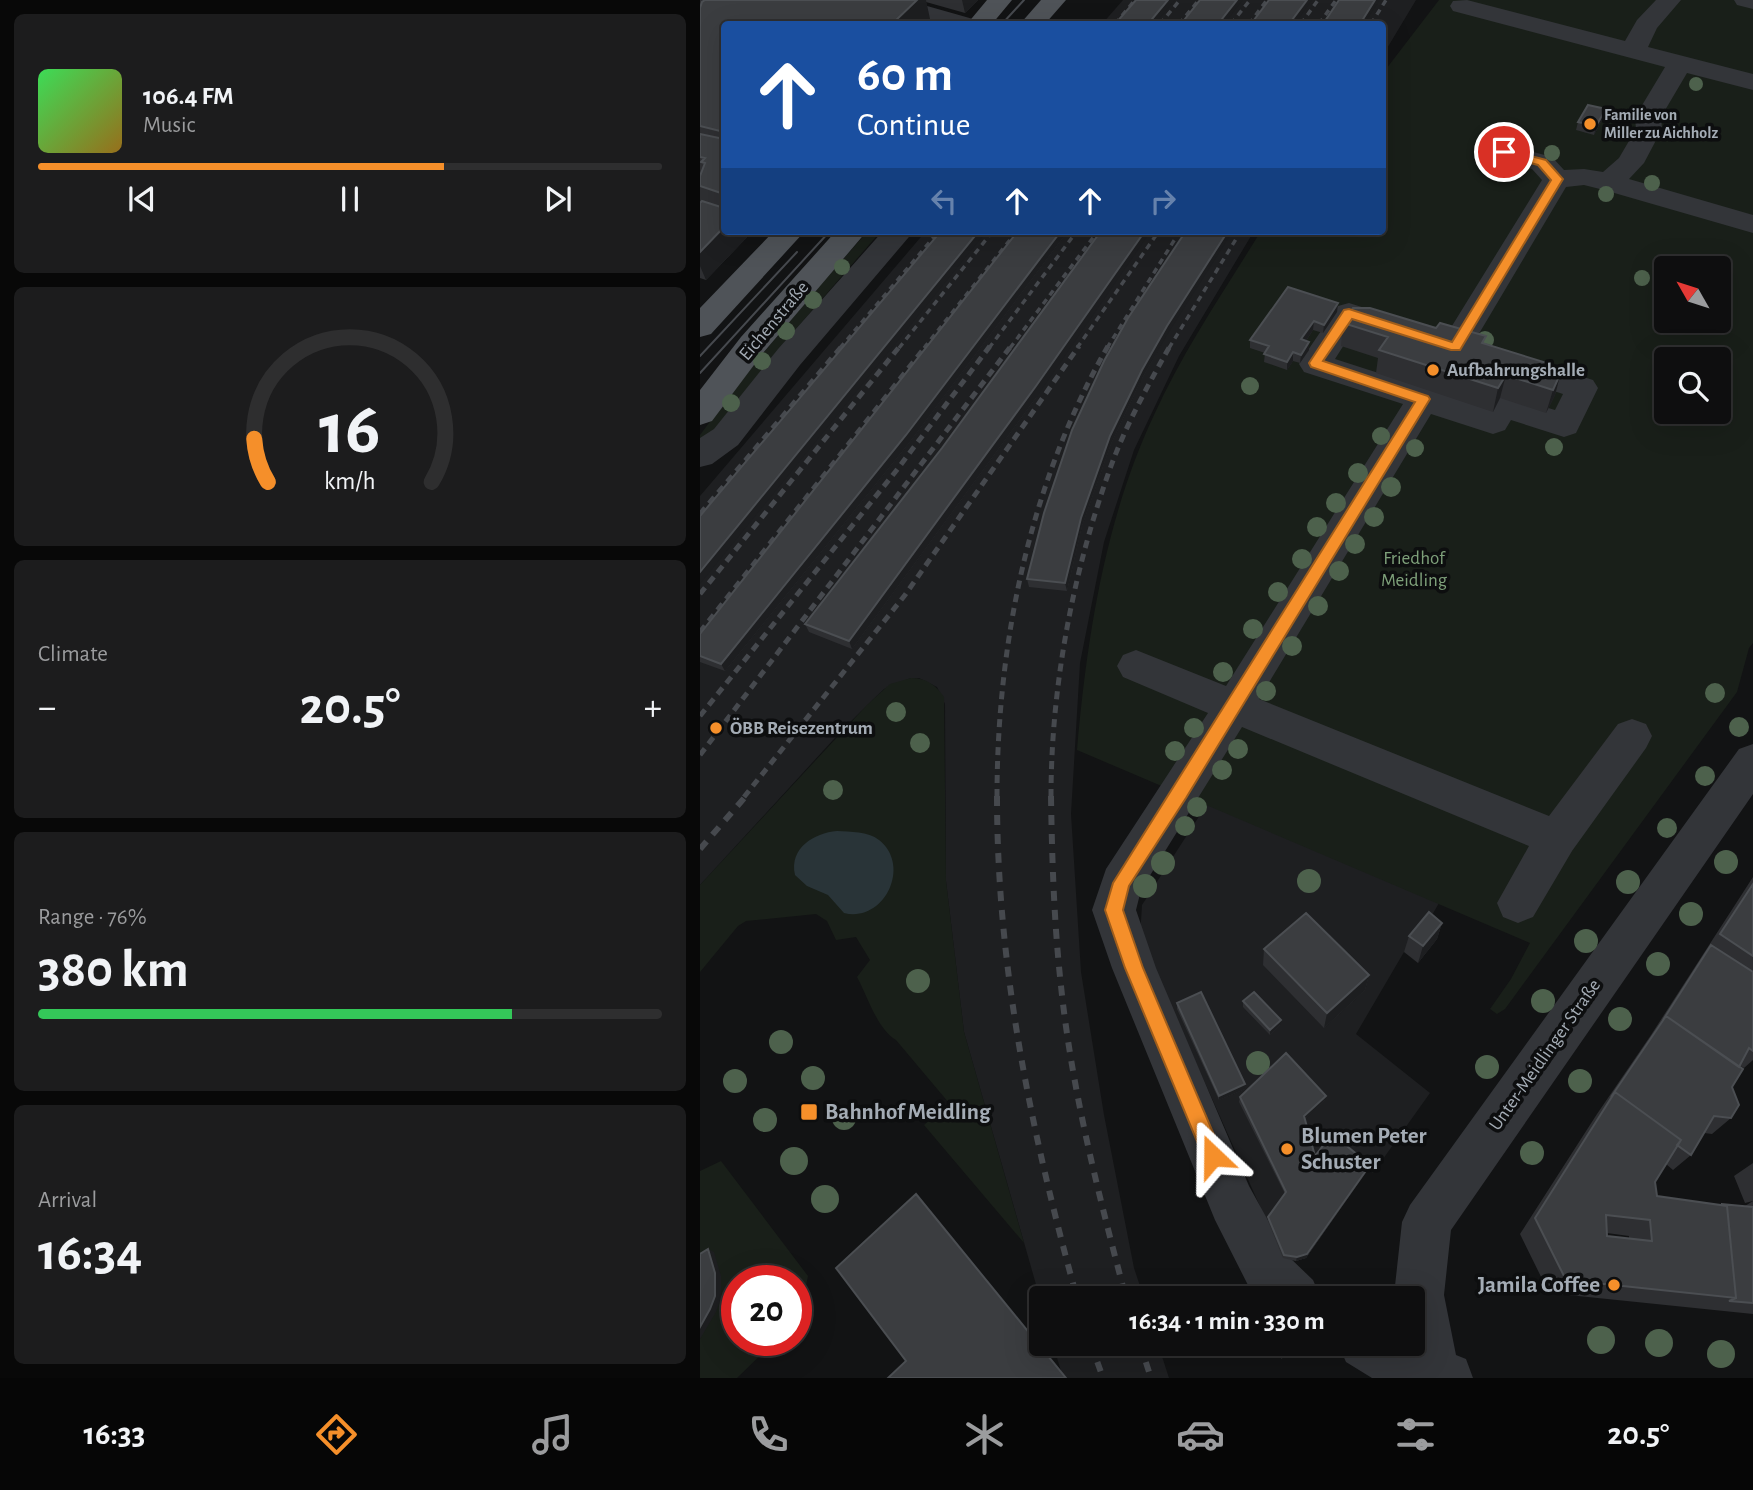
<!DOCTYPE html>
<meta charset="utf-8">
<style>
body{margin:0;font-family:"Alegreya Sans",sans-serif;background:#1c1c1d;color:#f1f3f6;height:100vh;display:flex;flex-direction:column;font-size:26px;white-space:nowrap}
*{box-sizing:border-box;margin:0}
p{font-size:23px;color:#9b9c9e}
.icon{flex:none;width:38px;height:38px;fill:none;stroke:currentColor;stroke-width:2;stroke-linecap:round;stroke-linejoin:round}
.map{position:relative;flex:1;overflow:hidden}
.side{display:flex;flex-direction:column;gap:14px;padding:14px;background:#080808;width:700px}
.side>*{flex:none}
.banner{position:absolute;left:21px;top:21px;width:665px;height:214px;border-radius:7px;box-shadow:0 7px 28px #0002,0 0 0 2px #2e2e2f;background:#1a4fa0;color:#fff;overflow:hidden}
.needle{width:46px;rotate:309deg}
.tools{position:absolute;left:954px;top:256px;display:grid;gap:14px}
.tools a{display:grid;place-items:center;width:77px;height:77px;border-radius:7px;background:#0e0e0f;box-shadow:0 7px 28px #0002,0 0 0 2px #2e2e2f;font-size:35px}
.speed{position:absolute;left:21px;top:1265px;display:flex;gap:14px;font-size:35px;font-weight:700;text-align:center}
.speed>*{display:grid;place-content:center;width:91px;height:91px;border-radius:50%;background:#0e0e0f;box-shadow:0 7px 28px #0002,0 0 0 2px #2e2e2f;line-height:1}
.speed .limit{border:10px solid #d22;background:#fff;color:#111}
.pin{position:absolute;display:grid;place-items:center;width:60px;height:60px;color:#fff;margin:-30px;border:4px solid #fff;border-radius:50%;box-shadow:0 2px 7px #0007}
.me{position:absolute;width:77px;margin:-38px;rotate:337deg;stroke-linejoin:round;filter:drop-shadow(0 0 5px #0008)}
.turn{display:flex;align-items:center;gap:24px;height:147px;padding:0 21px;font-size:32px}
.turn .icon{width:91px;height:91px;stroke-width:2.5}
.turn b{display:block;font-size:49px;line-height:60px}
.lanes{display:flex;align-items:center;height:66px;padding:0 21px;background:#0003;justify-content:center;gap:35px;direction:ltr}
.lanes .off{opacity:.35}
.big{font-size:52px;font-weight:700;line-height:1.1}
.side .widget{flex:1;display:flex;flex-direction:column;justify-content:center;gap:10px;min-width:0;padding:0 24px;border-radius:10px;background:#1c1c1d}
.side .dial{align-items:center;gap:0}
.dial svg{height:182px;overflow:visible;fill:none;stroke:#2e2e2f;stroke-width:7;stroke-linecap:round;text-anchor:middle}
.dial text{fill:#f1f3f6;stroke:none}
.song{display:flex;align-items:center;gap:21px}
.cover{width:84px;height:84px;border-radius:10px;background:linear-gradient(135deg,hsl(130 70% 55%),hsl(40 70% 35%))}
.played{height:7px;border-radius:4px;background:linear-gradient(90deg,#f58f2a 65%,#2e2e2f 65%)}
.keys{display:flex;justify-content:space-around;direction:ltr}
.heat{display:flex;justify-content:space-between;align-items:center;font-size:38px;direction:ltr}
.charge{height:10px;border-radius:5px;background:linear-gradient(90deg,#34c759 76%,#2e2e2f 0)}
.trip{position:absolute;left:329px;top:1286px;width:396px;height:70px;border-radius:7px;background:#0e0e0f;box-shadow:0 7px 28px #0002,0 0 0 2px #2e2e2f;font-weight:700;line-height:70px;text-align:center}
.tab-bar{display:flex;height:112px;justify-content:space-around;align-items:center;background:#060606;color:#9b9c9e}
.tab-bar .icon{width:49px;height:49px}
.tab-bar .selected{color:#f58f2a}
.tab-bar b{font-size:32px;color:#f1f3f6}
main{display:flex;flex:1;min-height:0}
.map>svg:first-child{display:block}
.built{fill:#1e1f21}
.green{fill:#191f19;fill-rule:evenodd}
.water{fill:#293438}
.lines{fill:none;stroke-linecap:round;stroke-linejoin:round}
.minor{fill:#333539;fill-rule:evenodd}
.major{fill:#4f5358;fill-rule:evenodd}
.tram{stroke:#46494e;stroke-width:2}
.rail-far2{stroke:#46494e;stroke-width:3.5;stroke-dasharray:6 5;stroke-linecap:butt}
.rail-far1{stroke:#46494e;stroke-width:5;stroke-dasharray:8 6;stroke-linecap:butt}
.rail{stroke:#46494e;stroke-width:6;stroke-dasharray:10 9;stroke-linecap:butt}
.tree{fill:#4d614c}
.wall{fill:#2e2f32;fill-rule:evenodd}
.shaded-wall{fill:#1d1e20}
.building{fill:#3b3d40;stroke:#4b4e52;stroke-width:2;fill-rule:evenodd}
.route{fill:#f58f2a;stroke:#9f5d1b;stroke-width:2}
.poi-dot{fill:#f58f2a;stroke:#0d0e0f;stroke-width:2.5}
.labels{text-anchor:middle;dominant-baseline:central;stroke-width:7;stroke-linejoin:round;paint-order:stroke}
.far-poi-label{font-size:16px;font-weight:bold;fill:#a4acb5;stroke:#0d0e0f;text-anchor:start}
.street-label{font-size:19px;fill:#a4acb5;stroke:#0d0e0f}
.poi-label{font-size:19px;font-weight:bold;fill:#a4acb5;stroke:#0d0e0f;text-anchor:start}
.park-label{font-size:19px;fill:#7ea07a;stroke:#0d0e0f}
.near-poi-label{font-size:23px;font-weight:bold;fill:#a4acb5;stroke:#0d0e0f;text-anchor:start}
</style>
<main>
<section class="side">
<div class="widget">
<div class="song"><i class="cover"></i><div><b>106.4 FM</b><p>Music</p></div></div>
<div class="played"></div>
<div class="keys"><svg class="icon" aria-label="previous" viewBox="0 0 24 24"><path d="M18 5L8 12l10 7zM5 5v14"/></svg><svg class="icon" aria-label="pause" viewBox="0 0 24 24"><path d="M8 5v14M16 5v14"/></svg><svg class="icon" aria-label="next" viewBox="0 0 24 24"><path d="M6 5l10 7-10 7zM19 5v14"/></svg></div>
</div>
<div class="widget dial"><svg viewBox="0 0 100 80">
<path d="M14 69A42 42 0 1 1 86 69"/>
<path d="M14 69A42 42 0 0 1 8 50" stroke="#f58f2a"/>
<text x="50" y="56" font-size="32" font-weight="700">16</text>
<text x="50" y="72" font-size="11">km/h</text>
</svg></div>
<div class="widget"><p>Climate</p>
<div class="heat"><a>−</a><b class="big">20.5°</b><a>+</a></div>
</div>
<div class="widget"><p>Range · 76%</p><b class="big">380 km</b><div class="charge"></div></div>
<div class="widget"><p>Arrival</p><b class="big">16:34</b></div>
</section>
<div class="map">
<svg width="1053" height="1378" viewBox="0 0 1053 1378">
<rect width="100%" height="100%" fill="#121314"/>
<path class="built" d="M423,0H716L683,55L682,24H402Z
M226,231H554L479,356L434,450L404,542L380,663L371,814L381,972L404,1115L434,1268L444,1298H341V1302L264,1032L246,881L245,704L237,687L219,678H211L184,689L144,728L0,885V496Z
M507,804L739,903L724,929L704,952L656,1034L730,1093L673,1173L668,1170L606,1258L596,1261L583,1258L440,937L442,905Z
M353,1344H458L469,1378H363Z"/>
<path class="green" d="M739,0H1053V643L1049,648L1037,692L805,1009L797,1014L790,1009L811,979L830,943L377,750C387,637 405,519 454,415C483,351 524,291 561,231H682L683,73ZM966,268H1018V320H966ZM966,359H1018V411H966Z
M168,231H181L76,352L12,440L0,445V435C52,364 109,297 168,231Z
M211,678C226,678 236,685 244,697L246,881L264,1032L324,1243L224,1125L249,1103L196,1040C177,1029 167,995 157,977L170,960L156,937L136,940L127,921L116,914L46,921L38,926L0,972V885L167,705L190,684Z
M21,1161L108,1276L100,1315L96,1319V1281H37V1340L75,1341L37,1378H0V1171Z"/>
<path class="water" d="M137,831C150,832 168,831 179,840C212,866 184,923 144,913L128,895L107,886L95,875C89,848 114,833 137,831Z"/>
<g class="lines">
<path class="minor" d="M167,0H206L273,19L276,24H238L170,5Z
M767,0L925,41L937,20L956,0H981L957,28L948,47L1053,74V90L987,73L961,117L962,129L944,163L929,179L1053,215V233L904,190L884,185L866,187L774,342L893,380L898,388L876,433L864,437L811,420L805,430L793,434L731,414L559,699L849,816L918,724L932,719L946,724L952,736L946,748L872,851L833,917L818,923L803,917L797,903L829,846L542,727L441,890L436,910L456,968L549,1186L587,1255L613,1280L621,1298H559L551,1291L515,1220L412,968L392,910L406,869L508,713L423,677L417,666L423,655L436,650L526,686L703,404L604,372L599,364L604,356L638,306L649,303L747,334L842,180L832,169L778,154L774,148L778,142L788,140L852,157L864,170L884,169L903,172L919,158L936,129L935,117L965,67L753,11L750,6L753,1ZM656,326L863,394L855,410L802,394L790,397L784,407L635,359Z
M1034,0H1053V9L1037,5Z
M183,231H214L100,365L38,445L12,464L0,467V438L14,429L78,349Z
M1053,744V794L751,1230L744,1295L756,1355L766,1359L773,1378H672L646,1362L638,1344H712V1298H694V1295L702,1222L710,1205L1039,749Z"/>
<path class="major" d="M287,0H312L292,24H267Z
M341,0H366L345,24H320Z
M74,231H105L11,334L0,337V308Z
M136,231H167L63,353L12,421L0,425V390L41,337Z"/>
<path class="tram" d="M302,24L324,0
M0,356L97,252
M0,373L130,231"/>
<path class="rail-far2" d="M415,24L435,0
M460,24L480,0
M479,24L499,0
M531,24L550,0
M549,24L567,0
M601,24L618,0
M619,24L636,0
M671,24L686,0
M140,348L239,231
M199,348L293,231
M224,348L317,231
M289,348L377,231
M310,348L398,231
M377,348L459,231
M407,348L480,231
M469,348L541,231"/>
<path class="rail-far1" d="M0,514L142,346
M0,594L200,346
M0,632L226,346
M0,716L196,471L290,346
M0,755L311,346
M44,797L205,595L379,346
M297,797C297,642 330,482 408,346
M351,797C351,686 373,571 411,466C426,425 448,385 470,346"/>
<path class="rail" d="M297,796C297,969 331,1131 377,1298
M351,796C352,860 354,923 361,986C372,1092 399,1196 426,1298
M0,849L46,796
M391,1344L403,1378
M440,1344L451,1378"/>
</g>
<g class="tree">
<circle cx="996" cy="84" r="7"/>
<circle cx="852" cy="153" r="8"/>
<circle cx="952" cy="183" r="8"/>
<circle cx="906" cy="194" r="8"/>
<circle cx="142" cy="267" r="8"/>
<circle cx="942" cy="278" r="8"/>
<circle cx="113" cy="300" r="9"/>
<circle cx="86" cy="331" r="9"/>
<circle cx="785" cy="340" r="9"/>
<circle cx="62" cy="361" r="9"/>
<circle cx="550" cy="386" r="9"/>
<circle cx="31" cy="403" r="9"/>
<circle cx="681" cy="436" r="9"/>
<circle cx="854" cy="447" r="9"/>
<circle cx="715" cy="448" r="9"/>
<circle cx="658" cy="473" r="10"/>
<circle cx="691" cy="487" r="10"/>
<circle cx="636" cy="503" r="10"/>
<circle cx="674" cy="517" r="10"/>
<circle cx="617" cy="527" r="10"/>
<circle cx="655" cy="544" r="10"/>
<circle cx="602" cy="559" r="10"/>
<circle cx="639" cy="571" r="10"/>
<circle cx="578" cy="592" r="10"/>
<circle cx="618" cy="606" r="10"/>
<circle cx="553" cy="629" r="10"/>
<circle cx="592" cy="646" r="10"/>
<circle cx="523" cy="672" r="10"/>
<circle cx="566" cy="691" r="10"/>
<circle cx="1015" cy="693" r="10"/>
<circle cx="196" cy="712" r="10"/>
<circle cx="1039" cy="727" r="10"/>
<circle cx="494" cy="728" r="10"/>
<circle cx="220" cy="743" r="10"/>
<circle cx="538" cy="749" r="10"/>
<circle cx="475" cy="751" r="10"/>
<circle cx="522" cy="770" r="10"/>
<circle cx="1005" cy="776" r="10"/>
<circle cx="133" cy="790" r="10"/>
<circle cx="497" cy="807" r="10"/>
<circle cx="485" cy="826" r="10"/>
<circle cx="967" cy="828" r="10"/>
<circle cx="1026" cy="862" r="12"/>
<circle cx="463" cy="863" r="12"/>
<circle cx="609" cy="881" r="12"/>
<circle cx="928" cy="882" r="12"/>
<circle cx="445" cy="886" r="12"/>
<circle cx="991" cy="914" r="12"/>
<circle cx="886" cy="941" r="12"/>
<circle cx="958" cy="964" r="12"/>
<circle cx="218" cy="981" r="12"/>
<circle cx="843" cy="1001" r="12"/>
<circle cx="920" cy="1019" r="12"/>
<circle cx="81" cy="1042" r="12"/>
<circle cx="558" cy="1063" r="12"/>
<circle cx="787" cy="1067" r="12"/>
<circle cx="113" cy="1078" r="12"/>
<circle cx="35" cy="1081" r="12"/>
<circle cx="880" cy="1081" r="12"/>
<circle cx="144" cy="1118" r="12"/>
<circle cx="65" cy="1120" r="12"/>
<circle cx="832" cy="1153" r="12"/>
<circle cx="94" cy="1161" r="14"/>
<circle cx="125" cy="1199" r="14"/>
<circle cx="901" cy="1340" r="14"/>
<circle cx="959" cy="1343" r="14"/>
<circle cx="1021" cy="1354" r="14"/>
</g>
<path class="wall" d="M0,0H278L265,13L226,2L231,24H24V231H53L6,280L0,278V7L2,4L0,5Z
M906,109L903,118L894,135L876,130L878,122Z
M318,231H368L209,443L25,671L0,662V634Z
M638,303L637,312L623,333L613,330L606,341L609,350L600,363L593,361L587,370L564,362L565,353L550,348V340Z
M643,323L736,328L860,367L858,371L861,372L855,395L846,413L800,398L793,412L676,373L678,358L641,346Z
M467,335L442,378L411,444L382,526L367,591L329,587L327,579Z
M338,395L152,649L109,632L105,624Z
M1053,877V1060L1044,1068L1039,1065L1032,1087L1031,1118L1012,1134L1004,1133L991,1155L973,1170L966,1164L955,1182L957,1196L1020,1205L1045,1206L1053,1201V1314L849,1293L820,1234L897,1114L951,1035ZM907,1233L929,1236V1239L907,1236Z
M742,923L737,939L718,963L704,952L709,936Z
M564,949L669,975L665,990L624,1028L563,965Z
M543,1001L580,1025L570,1035L543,1007Z
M477,1003L545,1084V1089L519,1100L477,1009Z
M540,1097L625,1100L605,1119L615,1156L670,1165L668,1169L606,1258L596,1261L583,1258L568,1221V1217L585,1194L539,1102Z
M1053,1163V1201L1045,1203L1034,1176Z"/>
<path class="shaded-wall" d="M217,0H226L231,24H192Z
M262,0H278L265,13Z
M468,0H475L455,24H448Z
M537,0H543L524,24H518Z
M607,0H612L595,24H589Z
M675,0H680L664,24H660Z
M906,109L903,118L894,135L896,126Z
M24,227V231H53L6,280L0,266V252Z
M279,231H287L0,584V572Z
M361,231H368L209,443L25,671L21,664Z
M445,231H451L338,395L152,649L149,641Z
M528,231H533L467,335L442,378L411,444L382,526L367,591L365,583L381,518L410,436L442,370L467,326Z
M638,303L637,312L623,333L624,325Z
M614,321L613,330L601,348V339Z
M609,342V350L600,363L601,355Z
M593,352V361L587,370V362Z
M860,367L854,387L861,372L855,395L846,413Z
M806,375L800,398L793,412L798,388Z
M742,923L737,939L718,963L723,946Z
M669,975L665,990L624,1028L627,1013Z
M581,1020L580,1025L570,1035V1030Z
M545,1084V1089L519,1100V1096Z
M626,1096L625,1100L603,1121L604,1116Z
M670,1165L668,1169L606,1258L596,1261L597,1257Z
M8,1249L14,1252L21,1276V1298L16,1312L0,1339V1327Z
M598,1347L597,1349L581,1359L582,1357Z"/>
<path class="building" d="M5,0H217L192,24H24V132L0,126V8L2,2Z
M436,0H468L448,24H415Z
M500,0H537L518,24H481Z
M569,0H607L589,24H551Z
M639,0H675L660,24H623Z
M888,105L906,109L896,126L878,122Z
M0,134L24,139V194L0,186V176L5,163L1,162L5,158L0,157Z
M2,201L24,208V227L0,252V203Z
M241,231H279L0,572V516Z
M318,231H361L206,435L21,664L0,656V634Z
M401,231H445L336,386L149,641L105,624L242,448Z
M486,231H528L467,326L442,370L410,436L381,518L365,583L327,579L344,513L372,430L404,361L428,318Z
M588,287L638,303L624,325L614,321L601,339L609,342L601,355L593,352L587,362L564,354L569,346L550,340Z
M653,308H670L736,328L740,323L786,336L782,343L860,367L858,371L861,372L853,390L806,375L798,388L679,350L688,337L643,323Z
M1053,884V956L1020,934Z
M729,912L742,923L723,946L709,936Z
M606,913L669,975L627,1013L564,949Z
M1011,945L1053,972V1051L1049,1048L1039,1067L966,1016L963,1020Z
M501,992L545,1084L519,1096L477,1003Z
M554,992L581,1020L570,1030L543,1001Z
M966,1016L1043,1069L1032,1087L1039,1105L1031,1118L1014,1116L991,1155L977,1145L981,1140L915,1092L911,1097Z
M586,1053L626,1096L604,1116L615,1156L632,1134L670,1165L607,1254L597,1257L584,1255L568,1217L586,1192L540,1097Z
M915,1092L981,1140L955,1182L957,1196L1027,1206L1036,1298L866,1280L835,1218ZM906,1215L950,1220L952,1241L907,1236Z
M216,1194L366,1378H188L206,1361L136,1268Z
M1021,1204L1053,1207V1303L1029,1301L1036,1298L1027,1206Z
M8,1249L15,1273V1296L10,1309L0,1327V1254Z
M576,1344H596L598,1347L582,1357Z"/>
<path class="route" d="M804,149L846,160L863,179L760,350H751L652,319L623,361L728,396L730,399L486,798L429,886L423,910L443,968L523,1156L520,1163L513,1166L506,1163L425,968L405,910L413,883L715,402L611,367L609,363L644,310L649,309L752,342L851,180L838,165L800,155V150Z"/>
<g class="poi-dot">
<circle cx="890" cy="124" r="7"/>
<circle cx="733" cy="370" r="7"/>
<circle cx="16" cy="728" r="7"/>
<rect x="100" y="1103" width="18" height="18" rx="3.5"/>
<circle cx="587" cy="1149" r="7"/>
<circle cx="914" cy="1285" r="7"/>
</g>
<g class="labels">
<g class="far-poi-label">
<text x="904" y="115">Familie von<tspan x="904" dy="18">Miller zu Aichholz</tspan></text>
</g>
<g class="street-label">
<text transform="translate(74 321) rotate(-50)">Eichenstraße</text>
<text transform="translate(845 1055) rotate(-55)">Unter-Meidlinger Straße</text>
</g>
<g class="poi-label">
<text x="747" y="370">Aufbahrungshalle</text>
<text x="30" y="728">ÖBB Reisezentrum</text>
</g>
<g class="park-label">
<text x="714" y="558">Friedhof<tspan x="714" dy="22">Meidling</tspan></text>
</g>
<g class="near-poi-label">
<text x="125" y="1112">Bahnhof Meidling</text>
<text x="601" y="1136">Blumen Peter<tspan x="601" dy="26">Schuster</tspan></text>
<text x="900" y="1285" text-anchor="end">Jamila Coffee</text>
</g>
</g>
</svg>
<div class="tools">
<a><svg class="needle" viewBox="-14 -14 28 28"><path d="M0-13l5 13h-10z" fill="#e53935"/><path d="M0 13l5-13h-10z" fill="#9b9c9e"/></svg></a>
<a><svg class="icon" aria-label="search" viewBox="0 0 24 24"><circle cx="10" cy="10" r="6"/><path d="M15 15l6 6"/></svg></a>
</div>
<div class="speed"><div class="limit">20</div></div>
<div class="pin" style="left:804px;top:152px;background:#d93025"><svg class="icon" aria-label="arrive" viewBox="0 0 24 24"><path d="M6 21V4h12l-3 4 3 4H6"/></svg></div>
<svg class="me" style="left:513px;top:1156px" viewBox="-20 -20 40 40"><path d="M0-17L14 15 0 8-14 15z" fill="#f58f2a" stroke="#fff" stroke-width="4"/></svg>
<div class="trip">16:34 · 1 min · 330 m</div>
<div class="banner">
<div class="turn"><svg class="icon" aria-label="ahead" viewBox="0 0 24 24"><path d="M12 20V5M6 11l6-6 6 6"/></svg><div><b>60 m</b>Continue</div></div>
<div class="lanes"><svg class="icon off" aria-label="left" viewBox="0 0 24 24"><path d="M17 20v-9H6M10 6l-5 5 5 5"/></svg><svg class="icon" aria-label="ahead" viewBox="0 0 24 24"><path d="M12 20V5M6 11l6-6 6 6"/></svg><svg class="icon" aria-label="ahead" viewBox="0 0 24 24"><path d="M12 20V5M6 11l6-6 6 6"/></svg><svg class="icon off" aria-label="right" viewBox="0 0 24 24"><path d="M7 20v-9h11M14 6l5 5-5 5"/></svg></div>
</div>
</div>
</main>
<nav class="tab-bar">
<b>16:33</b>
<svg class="icon selected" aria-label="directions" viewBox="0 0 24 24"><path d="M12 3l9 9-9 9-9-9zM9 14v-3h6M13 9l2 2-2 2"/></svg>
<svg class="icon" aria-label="music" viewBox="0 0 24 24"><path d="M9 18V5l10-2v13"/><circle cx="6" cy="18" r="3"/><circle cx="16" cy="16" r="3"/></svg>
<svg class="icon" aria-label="phone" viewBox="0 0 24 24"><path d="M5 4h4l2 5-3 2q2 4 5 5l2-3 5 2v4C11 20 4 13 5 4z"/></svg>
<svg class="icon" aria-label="climate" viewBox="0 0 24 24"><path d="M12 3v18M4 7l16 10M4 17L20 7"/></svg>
<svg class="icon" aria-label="car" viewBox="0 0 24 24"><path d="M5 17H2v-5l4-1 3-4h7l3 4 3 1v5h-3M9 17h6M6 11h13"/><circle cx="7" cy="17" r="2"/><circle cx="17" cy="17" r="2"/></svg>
<svg class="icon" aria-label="filters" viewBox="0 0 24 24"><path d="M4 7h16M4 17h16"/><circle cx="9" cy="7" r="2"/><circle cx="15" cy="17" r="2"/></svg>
<b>20.5°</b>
</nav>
